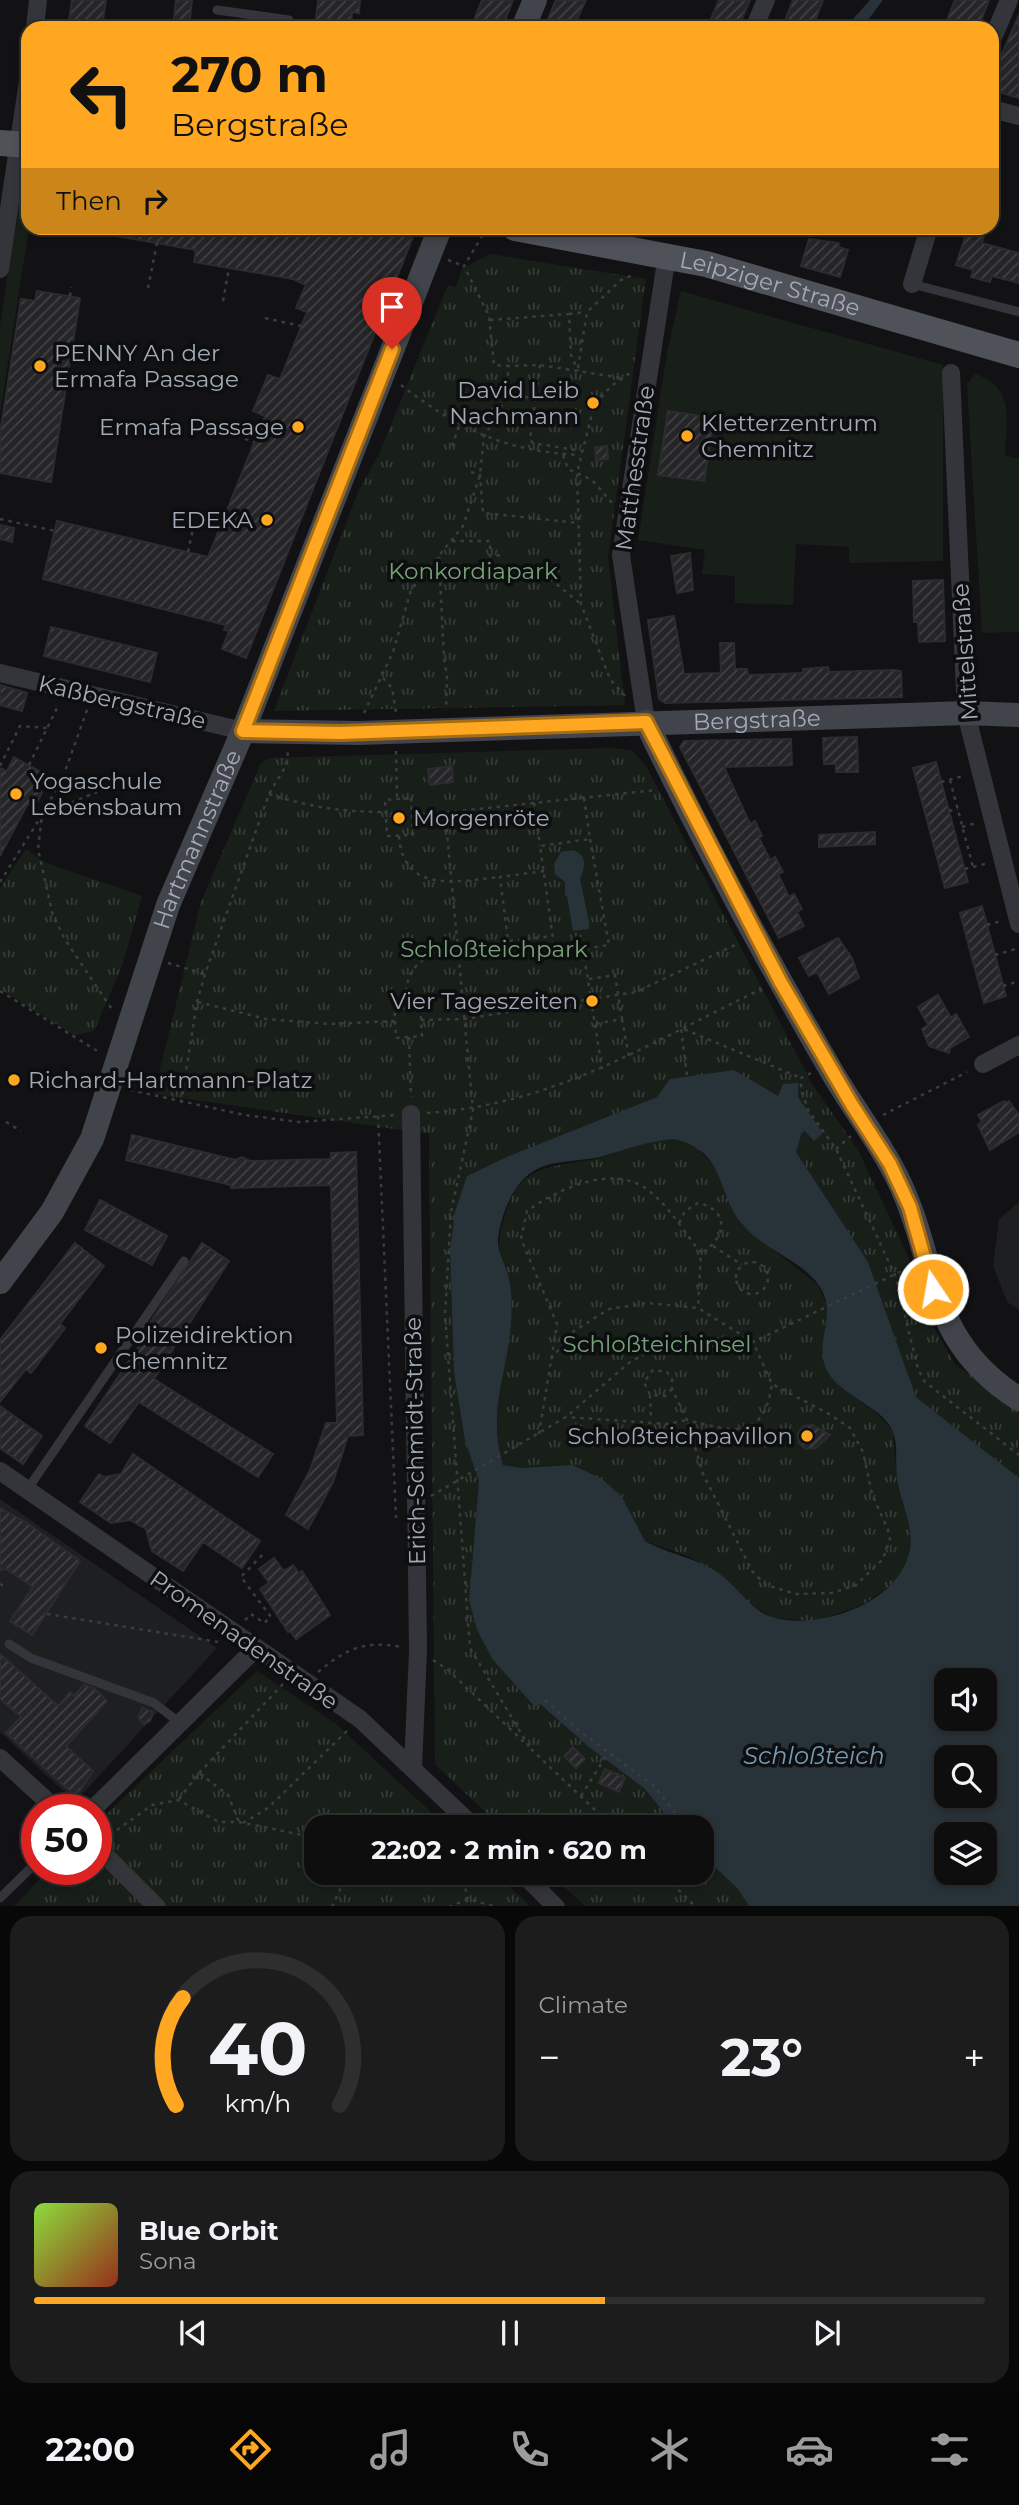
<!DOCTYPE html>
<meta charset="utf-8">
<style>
body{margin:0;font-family:Montserrat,sans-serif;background:#1c1c1d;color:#f1f3f6;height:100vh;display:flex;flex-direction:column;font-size:26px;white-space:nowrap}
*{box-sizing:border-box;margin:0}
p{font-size:23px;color:#9b9c9e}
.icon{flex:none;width:38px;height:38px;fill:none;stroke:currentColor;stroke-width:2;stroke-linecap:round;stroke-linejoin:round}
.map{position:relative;height:1906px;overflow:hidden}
.panel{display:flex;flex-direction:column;gap:10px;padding:10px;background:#080808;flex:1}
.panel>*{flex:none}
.hud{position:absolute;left:21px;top:21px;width:978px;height:214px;border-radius:21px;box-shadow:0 4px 10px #0003,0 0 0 2px #2e2e2f;background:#ffa720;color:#111;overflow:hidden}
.buttons{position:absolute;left:934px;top:1668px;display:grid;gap:14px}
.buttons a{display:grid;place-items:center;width:63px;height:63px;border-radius:14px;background:#0e0e0f;box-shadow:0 4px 10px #0003,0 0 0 2px #2e2e2f;font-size:35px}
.speed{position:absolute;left:21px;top:1794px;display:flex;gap:14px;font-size:35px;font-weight:700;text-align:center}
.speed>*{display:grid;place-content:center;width:91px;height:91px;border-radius:50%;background:#0e0e0f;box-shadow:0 4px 10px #0003,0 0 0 2px #2e2e2f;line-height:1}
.speed .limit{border:10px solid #d22;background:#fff;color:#111}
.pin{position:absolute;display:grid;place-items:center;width:60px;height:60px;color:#fff;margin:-72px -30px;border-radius:50% 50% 50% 0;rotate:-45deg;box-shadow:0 0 7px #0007}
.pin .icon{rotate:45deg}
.me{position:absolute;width:77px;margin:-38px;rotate:348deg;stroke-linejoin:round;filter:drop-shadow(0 0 5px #0008)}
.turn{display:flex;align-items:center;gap:24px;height:147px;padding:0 35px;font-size:32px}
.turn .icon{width:91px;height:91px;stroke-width:2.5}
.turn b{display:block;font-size:49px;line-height:60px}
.then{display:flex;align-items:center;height:66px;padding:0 35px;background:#0003;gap:14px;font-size:26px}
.big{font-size:52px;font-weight:700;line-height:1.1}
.panel .tile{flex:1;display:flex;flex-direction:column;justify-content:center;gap:10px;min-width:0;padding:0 24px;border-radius:21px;background:#1c1c1d}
.panel .dial{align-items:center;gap:0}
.dial svg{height:182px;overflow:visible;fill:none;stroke:#2e2e2f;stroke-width:7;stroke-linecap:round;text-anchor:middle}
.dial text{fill:#f1f3f6;stroke:none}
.song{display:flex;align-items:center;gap:21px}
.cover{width:84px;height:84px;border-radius:10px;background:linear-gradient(135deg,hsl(90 70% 55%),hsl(10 70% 35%))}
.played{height:7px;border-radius:4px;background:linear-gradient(90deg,#ffa720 60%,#2e2e2f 60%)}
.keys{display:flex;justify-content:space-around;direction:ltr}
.heat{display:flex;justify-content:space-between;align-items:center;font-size:38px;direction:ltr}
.panel .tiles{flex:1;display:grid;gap:10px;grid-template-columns:1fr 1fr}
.tile:last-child{grid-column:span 2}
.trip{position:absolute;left:304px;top:1815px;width:410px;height:70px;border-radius:21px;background:#0e0e0f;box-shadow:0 4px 10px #0003,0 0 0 2px #2e2e2f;font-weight:700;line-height:70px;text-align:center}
.menu{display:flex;height:112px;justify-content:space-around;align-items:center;background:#060606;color:#9b9c9e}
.menu .icon{width:49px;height:49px}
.menu .current{color:#ffa720}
.menu b{font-size:32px;color:#f1f3f6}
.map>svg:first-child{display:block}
.built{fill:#1e1f21}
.grass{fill:#181f19}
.park{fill:url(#park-tufts)}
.water{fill:#283239;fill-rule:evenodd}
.building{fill:url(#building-hatch);stroke:#2c2c30;stroke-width:2}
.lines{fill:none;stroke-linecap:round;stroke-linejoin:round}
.path{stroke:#393c41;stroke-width:2.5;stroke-dasharray:3.5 5;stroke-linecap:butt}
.lane{stroke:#33353a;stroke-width:9}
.street{stroke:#33353a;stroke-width:18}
.secondary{stroke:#41444a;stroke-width:24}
.primary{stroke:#4f5259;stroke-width:26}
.route-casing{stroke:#a66d15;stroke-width:18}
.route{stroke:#ffa720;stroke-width:12}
.poi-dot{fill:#ffa720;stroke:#0d0e0f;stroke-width:2.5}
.labels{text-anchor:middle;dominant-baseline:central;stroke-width:7;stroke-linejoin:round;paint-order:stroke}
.street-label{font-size:23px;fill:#a3aab6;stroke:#0d0e0f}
.poi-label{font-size:23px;fill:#a3aab6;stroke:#0d0e0f;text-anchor:start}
.park-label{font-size:23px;fill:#78a378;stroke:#0d0e0f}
.water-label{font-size:24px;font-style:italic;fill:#779bb4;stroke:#0d0e0f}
</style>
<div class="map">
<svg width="1019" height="1907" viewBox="0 0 1019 1907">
<defs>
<pattern id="park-tufts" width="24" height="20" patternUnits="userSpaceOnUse" patternTransform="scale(1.75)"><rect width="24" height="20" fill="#181f19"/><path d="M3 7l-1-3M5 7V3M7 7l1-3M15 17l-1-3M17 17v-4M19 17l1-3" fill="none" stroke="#363d38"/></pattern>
<pattern id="building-hatch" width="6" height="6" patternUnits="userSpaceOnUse" patternTransform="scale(1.75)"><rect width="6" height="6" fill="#252528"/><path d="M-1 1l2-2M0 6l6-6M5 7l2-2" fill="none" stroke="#424245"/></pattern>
</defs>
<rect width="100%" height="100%" fill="#121214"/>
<path class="built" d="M1019,1202V1310L1007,1302L993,1265L999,1219Z
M0,1499L217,1648L75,1802L0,1732Z"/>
<path class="grass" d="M23,168L28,169L29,228L0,414V326Z
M681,291L943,365V561L849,563V547L796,544L793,605L735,603V576L702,574L705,550L638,540L667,353Z
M975,374C1015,387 1007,421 1005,455L1019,459V632L982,633L967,384Z"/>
<path class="park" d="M490,254L646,279L608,557L625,705L274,711L358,492L379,454L448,285L456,287L462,269Z
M615,748L633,751L646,766L812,1084L858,1150L910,1261L927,1315L955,1365L1019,1405V1478L916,1397L868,1262L796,1152L803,1129L823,1133L798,1097V1084L779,1097H657L509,1156L468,1176L450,1252L454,1373L465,1441L479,1481L469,1600L477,1630L535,1707L540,1704L590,1748L645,1789L675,1827H501L435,1764L429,1134L154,1094L201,902L261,763L270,758Z
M26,849L44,862L142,896L122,966L94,1031L74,1035L0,989V888Z
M674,1139L694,1144L716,1169L742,1225L818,1285L829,1311L823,1343L840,1387L875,1412L893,1431L897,1483L911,1532L909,1555L898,1580L864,1604L816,1621L773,1618L749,1603L724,1577L690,1557L645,1541L622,1497L572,1465L521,1468L503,1465C495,1436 497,1409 499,1380C502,1339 500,1297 501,1256C497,1240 501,1230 505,1215C523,1156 559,1170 607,1156C635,1147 644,1142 674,1139Z
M257,1671L335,1723L447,1827H317V1872L494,1873L530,1906L13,1907L50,1869H96V1824Z
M702,1855L737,1888L749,1906H585L549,1873L702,1872Z"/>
<path class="water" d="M870,0H883L862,28H845Z
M573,850C589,856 584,868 580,879L589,922V929L573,931L567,896H565V882L555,874L554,864L561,852Z
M734,1070L778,1096L783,1084L798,1083V1097L823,1133L814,1141L803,1129L796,1152L868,1262L916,1397L1019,1478V1906H749L737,1888L702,1855V1827H675L645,1789L590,1748L540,1704L535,1707L493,1660L477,1630L469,1600L479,1481L465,1441L454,1373L450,1252L455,1212L467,1176L509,1156L657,1097L670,1079ZM674,1139C727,1151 716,1194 743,1225C764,1250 799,1259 818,1284C839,1313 815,1338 825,1366C836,1396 883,1405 893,1432C899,1447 894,1468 898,1485C903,1508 916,1532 908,1557C893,1605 820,1629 775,1618C754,1613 741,1592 726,1579C703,1558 671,1556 645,1541L622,1497L602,1479L572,1465L521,1468L503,1465C487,1407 507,1377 511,1323C512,1307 512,1290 508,1275C505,1264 497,1251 498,1239C501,1214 514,1179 539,1168C559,1159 586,1162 607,1155C635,1147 644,1142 674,1139ZM947,1680H985V1718H947ZM947,1757H985V1796H947ZM947,1834H985V1872H947Z"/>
<path class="building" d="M72,0H106L102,28H68Z
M176,0H192L189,28H173Z
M318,0H360L359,13L352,12L351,28H315Z
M482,0H513L502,28H471Z
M556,0H586L573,28H544Z
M719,0H750L738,28H707Z
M793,0H823L812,28H782Z
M955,0H989L978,28H944Z
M1019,15V98L992,90V76Z
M104,228H394L412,231L414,234L246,658L222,649L229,631L224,630L226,625L43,579L57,521L208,557L265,416L253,411L268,375L280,379L307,312L296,308L306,285L293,279L194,262L196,250L104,234Z
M943,228H986L982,243L1019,253V283L992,276L990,282L971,277L973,270L956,265L965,237L943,231Z
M809,239L839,243L838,247L848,250L840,277L801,266Z
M37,291L80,298L51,482L0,473V434L21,299L35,301Z
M668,411L714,418L704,481L658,475Z
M607,446L608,459L596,460L595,447Z
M0,525L14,528L12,542L0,539Z
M690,553L693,590L677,593L671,556Z
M943,580L945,641L919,642L918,622H914L913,581Z
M674,616L684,674L721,673L720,643H734L735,669H747L748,675L803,673V669L828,667L829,672L894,670L901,671L902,697L665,703L659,699L648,620Z
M51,627L157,653L150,682L44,656Z
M0,685L27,693L22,711L0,705Z
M857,737L858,772H836V764H824L823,738Z
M791,739L792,765L724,767L750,824L755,821L762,836L759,838L770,860L775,857L783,872L778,874L789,897L794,894L802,909L797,912L804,926L779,938L680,747L684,741Z
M14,757L44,774L38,785L42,793L37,802L27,805L0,856V768L7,771Z
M936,762L968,882L945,888L913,768Z
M452,766L453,782L430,785L428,769Z
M875,832V844L819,847V835Z
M982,906L1006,996L984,1003L960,913Z
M838,938L852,958L859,978L829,994L817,972L809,976L799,958Z
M938,995L951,1018L956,1014L969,1037L950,1048L949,1053L929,1046L922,1029L928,1025L918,1007Z
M1004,1101L1005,1103L1009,1101L1019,1115V1132L990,1150L978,1125L982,1122L978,1115Z
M132,1135L236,1160L242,1157L250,1161L331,1159V1153L356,1152L363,1435L348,1436L333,1482L308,1529L286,1515L310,1470L326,1423H337L331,1185L231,1188V1185L126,1160Z
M100,1200L167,1236L152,1265L85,1230Z
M75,1243L104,1266L60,1324L65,1328L31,1373L26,1369L0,1402V1340Z
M202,1243L229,1261L154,1379L273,1454L258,1477L139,1402L110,1443L85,1426L147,1334L144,1332Z
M0,1406L42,1436L23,1464L0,1448Z
M813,1425L830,1435L816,1448L806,1449L799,1443L798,1433L804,1426Z
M133,1454L260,1541L242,1568L203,1542L183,1571L152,1551L146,1529L130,1520L111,1523L80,1502L99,1474L104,1477L121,1474Z
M0,1508L27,1523L80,1561L32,1635L10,1621L33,1587L6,1569L0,1570Z
M274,1558L284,1571L293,1565L299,1573L302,1571L330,1615L296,1639L290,1631L288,1632L260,1589L269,1583L259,1569Z
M0,1654L58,1706L70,1692L74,1696L84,1685L94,1688L107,1701L66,1746L93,1771L80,1791L73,1794L6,1733L21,1717L0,1699Z
M142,1708L153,1712L150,1721L144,1724L138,1718Z
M573,1747L585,1759L576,1768L564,1756Z
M605,1769L625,1778L619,1792L599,1783Z"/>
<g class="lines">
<path class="path" d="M487,228L464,266L489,316L494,365L508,366
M448,260L464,266
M148,288L157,243
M70,296L71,287
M223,301L229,268
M569,314L586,312
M265,318L301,326
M490,320L569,314L571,355L578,371
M540,365L530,439L533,443L581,451
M578,368L587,312L621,280L635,274
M401,385C458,429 507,452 580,455
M508,394L536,399
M229,433L254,442
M452,446L459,426
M563,455L568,469L592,480L613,504
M471,472L480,475L483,513L579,523
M0,519L55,531
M452,541H490V556L503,555
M188,552L193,529
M439,557L444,659L447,676L446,710
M550,579L581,604
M383,678L392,688L396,713
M625,696L610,679L581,604L577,473L594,406L611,386L633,371
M87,710L63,777L42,815L38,849L52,912L64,938L113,1011
M364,713L393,652L411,590L463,526L480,475L484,437L508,394V366L540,365L622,378
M396,751L397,799
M29,765L59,704
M0,766L20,726L47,728
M950,780L973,867
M941,782L963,776
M269,794C308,807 343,812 385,812
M411,798L413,835L387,836L385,800Z
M584,798L590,839
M534,803L540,846
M949,811L958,809
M445,812L473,1110L451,1212L445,1315L470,1648L530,1748
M412,816L656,790
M962,827L976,823
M399,836C403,895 459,881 500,877
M590,839L609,945L555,953L540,846Z
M965,869L989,863
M544,871L500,877L508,941L553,936
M0,882L42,815L97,792
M987,925L1001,921
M583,949L602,1069
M995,955L1019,948
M168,963L205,974
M589,979L615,975L622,1019L595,1024
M1003,986L1019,981
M0,991L99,1052
M420,999L422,1036L396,1038L394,1001Z
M406,1000C403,943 467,947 508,941
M198,1002L266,1019L330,1024L395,1021
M622,1019L629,1057
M421,1020L464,1019L636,992L737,944
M409,1037L411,1097
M811,1073L801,1078V1088L808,1110L836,1149L895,1275L918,1369L925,1382L1019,1455
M687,1075L681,1028L801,1078
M130,1090L245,1115L299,1122L396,1115
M181,1103L197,1002L205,974L269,794L287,764L288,750
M427,1113C557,1104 648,1043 762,989
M883,1115L967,1072
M378,1116L396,1518
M6,1122L21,1131
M836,1149L851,1136
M679,1223L685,1211L698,1203C731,1210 726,1239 701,1253
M713,1246L742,1265
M736 1278a16 16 0 1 1 32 0a16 16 0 1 1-32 0Z
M551,1359L574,1331L609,1309L647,1303L698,1308L753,1342L772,1384L829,1414L850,1428L863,1452L872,1494L888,1530L890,1539L883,1559L856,1585L832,1593L796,1594L766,1585L752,1571L703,1474L687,1420L667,1424L566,1417
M672,1389L665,1396L650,1395L644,1382L653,1370L667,1372L672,1379V1389L687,1420C732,1431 763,1443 772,1384
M650,1395L651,1420
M539,1434L557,1324L521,1239L527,1211C558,1189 613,1163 648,1190C670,1207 684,1232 701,1253L698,1308
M431,1496L566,1417L630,1362L649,1352L753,1342L908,1268
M0,1584L5,1587
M47,1614L218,1642
M245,1620L251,1614L264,1623L271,1617L241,1577L265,1552
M433,1660L447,1669L526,1744
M318,1672C346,1649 364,1640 401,1647
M545,1700L578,1730L654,1786L686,1827
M531,1749L613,1827
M199,1773L283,1684
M581,1796L608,1753
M179,1799L199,1773L228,1795L239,1822
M243,1823L268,1808L348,1730
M110,1835L152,1805L178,1800L219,1822H239L317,1838
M461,1872L468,1899
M660,1872L696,1907
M332,1907L348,1872
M449,1907L468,1899L496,1907"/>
<path class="lane" d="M217,10L289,20L287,28
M912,284L1019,312
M27,1490L184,1261
M9,1644L31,1658L154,1703L180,1723
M0,1898L37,1862"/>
<path class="street" d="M35,28L38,0
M754,28L766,0
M992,40L1009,0
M992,109L1019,116
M0,269L28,81
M912,284L929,228
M951,373L966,713L1019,924
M0,673L243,731
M646,722L621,555L667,255
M983,1064L1019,1045
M411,1114L418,1650L413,1768
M0,1471L360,1719L474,1827
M0,1758L57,1810
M92,1810L256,1648
M96,1846L157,1907
M521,1872L556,1907"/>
<g class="secondary">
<path d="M523,28L535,0"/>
<path d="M646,722C702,839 763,953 828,1065C847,1099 871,1130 890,1164C941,1254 919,1336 1019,1399"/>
<path id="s1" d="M243,731L359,733L966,713L1019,715"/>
<path id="s2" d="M0,1282L52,1212L92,1139L168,905L243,731L440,228"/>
</g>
<g class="primary">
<path d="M0,143L28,145"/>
<path id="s3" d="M515,228L706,264L1019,355"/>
</g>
</g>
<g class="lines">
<g class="route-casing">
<path id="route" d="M392,349L243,731L340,733L646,722L780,981L852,1105L890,1164L910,1207L933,1289"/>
</g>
<use href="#route" class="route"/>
</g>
<g class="poi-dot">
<circle cx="40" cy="366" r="7"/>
<circle cx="593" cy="403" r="7"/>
<circle cx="298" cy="427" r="7"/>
<circle cx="687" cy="436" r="7"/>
<circle cx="267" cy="520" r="7"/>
<circle cx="16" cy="794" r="7"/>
<circle cx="399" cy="818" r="7"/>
<circle cx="592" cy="1001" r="7"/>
<circle cx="14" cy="1080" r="7"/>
<circle cx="101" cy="1348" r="7"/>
<circle cx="807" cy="1436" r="7"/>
</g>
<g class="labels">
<g class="street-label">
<text stroke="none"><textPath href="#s3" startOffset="261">Leipziger Straße</textPath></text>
<text transform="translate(635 468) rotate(-82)">Matthesstraße</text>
<text transform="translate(965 652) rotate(-94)">Mittelstraße</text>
<text transform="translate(122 702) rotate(13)">Kaßbergstraße</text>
<text stroke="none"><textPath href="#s1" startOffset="514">Bergstraße</textPath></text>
<text stroke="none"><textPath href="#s2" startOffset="488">Hartmannstraße</textPath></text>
<text transform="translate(415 1441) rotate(-91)">Erich-Schmidt-Straße</text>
<text transform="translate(244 1640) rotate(35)">Promenadenstraße</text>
</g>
<g class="poi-label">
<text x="54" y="353">PENNY An der<tspan x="54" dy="26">Ermafa Passage</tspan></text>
<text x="579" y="390" text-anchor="end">David Leib<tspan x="579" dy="26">Nachmann</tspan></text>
<text x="701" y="423">Kletterzentrum<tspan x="701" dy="26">Chemnitz</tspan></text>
<text x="284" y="427" text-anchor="end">Ermafa Passage</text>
<text x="253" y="520" text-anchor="end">EDEKA</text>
<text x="30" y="781">Yogaschule<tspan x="30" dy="26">Lebensbaum</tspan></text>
<text x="413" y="818">Morgenröte</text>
<text x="578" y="1001" text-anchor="end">Vier Tageszeiten</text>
<text x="28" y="1080">Richard-Hartmann-Platz</text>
<text x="115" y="1335">Polizeidirektion<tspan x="115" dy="26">Chemnitz</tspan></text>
<text x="793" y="1436" text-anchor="end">Schloßteichpavillon</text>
</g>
<g class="park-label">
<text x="473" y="571">Konkordiapark</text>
<text x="494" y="949">Schloßteichpark</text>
<text x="657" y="1344">Schloßteichinsel</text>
</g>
<g class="water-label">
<text x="814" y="1755">Schloßteich</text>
</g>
</g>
</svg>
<div class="buttons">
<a><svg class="icon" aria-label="sound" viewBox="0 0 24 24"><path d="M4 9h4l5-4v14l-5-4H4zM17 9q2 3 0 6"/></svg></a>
<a><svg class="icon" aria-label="search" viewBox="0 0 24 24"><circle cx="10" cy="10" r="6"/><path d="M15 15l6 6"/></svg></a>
<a><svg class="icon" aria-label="layers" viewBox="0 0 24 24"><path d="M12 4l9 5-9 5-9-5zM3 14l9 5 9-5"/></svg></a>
</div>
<div class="speed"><div class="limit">50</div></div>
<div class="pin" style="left:392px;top:349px;background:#d93025"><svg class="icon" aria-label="arrive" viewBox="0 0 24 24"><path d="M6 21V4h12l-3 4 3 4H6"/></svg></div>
<svg class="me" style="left:933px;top:1289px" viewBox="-20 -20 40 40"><circle r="17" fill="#ffa720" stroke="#fff" stroke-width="3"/><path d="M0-11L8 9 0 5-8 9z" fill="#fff"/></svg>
<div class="trip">22:02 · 2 min · 620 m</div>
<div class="hud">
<div class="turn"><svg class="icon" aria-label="left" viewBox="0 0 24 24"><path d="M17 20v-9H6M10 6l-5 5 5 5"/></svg><div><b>270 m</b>Bergstraße</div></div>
<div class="then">Then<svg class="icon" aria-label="right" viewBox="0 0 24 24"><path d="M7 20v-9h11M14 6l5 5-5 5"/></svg></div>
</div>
</div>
<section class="panel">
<div class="tiles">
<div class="tile dial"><svg viewBox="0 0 100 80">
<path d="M14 69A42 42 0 1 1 86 69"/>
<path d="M14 69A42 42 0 0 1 17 22" stroke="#ffa720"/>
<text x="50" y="56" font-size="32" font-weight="700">40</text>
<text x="50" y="72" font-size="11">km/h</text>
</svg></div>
<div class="tile"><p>Climate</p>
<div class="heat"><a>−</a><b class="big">23°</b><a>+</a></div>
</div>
<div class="tile">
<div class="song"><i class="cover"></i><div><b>Blue Orbit</b><p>Sona</p></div></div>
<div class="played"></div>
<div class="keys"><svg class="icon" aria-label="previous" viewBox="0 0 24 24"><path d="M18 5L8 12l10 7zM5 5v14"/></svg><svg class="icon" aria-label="pause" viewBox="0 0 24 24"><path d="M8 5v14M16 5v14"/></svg><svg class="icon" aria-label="next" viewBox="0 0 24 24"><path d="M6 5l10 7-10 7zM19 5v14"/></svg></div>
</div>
</div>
</section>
<nav class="menu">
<b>22:00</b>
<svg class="icon current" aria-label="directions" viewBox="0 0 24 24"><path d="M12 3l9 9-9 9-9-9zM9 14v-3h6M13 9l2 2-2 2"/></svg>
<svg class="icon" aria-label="music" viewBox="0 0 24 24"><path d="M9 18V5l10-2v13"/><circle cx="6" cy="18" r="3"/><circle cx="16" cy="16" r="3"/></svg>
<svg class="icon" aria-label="phone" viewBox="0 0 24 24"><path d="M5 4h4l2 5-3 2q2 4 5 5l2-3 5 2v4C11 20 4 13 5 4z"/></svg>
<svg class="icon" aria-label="climate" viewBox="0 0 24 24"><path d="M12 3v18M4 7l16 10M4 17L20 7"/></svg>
<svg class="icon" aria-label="car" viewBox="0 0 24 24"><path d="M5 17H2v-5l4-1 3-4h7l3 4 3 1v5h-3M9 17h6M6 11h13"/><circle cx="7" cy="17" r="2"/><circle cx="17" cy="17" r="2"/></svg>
<svg class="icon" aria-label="filters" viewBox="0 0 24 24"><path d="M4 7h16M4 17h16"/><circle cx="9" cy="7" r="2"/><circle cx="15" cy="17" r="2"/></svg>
</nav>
